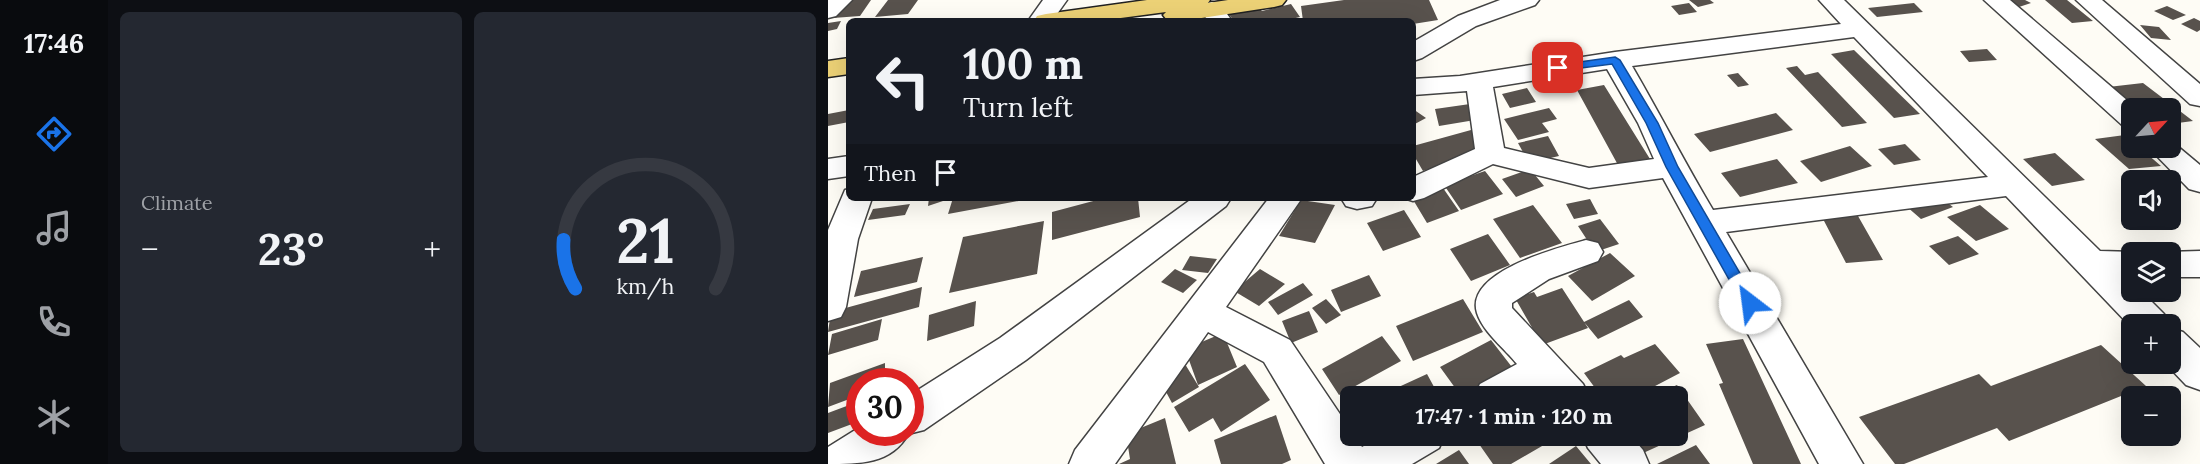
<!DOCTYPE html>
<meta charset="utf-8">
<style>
body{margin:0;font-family:Lora,serif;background:#242831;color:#f1f3f6;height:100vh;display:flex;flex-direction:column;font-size:22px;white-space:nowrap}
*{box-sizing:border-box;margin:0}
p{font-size:20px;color:#9ea1a6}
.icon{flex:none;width:33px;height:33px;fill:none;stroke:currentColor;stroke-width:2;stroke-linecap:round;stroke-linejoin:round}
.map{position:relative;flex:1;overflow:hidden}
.details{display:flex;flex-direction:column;gap:12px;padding:12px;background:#0d0f14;width:720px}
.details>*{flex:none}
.top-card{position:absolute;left:18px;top:18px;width:570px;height:183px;border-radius:9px;box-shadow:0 6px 24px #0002;background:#171b24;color:#f1f3f6;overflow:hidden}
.needle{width:39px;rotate:64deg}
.buttons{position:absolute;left:1293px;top:98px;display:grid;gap:12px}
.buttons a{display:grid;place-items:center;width:60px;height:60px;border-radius:9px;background:#171b24;box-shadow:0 6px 24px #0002;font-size:30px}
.speed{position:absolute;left:18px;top:368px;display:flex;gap:12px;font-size:30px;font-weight:700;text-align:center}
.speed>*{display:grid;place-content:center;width:78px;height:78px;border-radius:50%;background:#171b24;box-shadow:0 6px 24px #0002;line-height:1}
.speed .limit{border:9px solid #d22;background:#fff;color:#111}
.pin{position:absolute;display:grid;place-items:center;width:51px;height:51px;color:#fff;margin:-26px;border-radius:12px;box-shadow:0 3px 9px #0006}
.me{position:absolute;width:66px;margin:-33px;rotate:330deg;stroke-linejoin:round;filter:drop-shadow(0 0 4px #0008)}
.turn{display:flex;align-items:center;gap:21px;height:126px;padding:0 18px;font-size:27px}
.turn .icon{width:78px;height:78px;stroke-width:2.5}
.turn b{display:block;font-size:42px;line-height:51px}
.then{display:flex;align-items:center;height:57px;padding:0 18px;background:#0003;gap:12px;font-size:22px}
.big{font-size:45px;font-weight:800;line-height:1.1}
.details .tile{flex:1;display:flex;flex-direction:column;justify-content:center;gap:9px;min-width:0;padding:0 21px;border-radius:9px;background:#242831}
.details .dial{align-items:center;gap:0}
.dial svg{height:156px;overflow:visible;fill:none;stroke:#363941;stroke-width:7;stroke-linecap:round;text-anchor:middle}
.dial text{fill:#f1f3f6;stroke:none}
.heat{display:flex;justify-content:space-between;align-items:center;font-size:33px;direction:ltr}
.details .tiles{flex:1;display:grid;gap:12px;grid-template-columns:repeat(2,1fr)}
.trip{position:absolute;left:512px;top:386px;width:348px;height:60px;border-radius:9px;background:#171b24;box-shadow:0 6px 24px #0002;font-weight:800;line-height:60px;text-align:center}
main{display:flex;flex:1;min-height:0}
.menu{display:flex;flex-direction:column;width:108px;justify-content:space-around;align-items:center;background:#090b0e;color:#9ea1a6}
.menu .icon{width:42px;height:42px}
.menu .on{color:#1a73e8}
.menu b{font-size:27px;color:#f1f3f6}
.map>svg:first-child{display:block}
.building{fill:#58524d}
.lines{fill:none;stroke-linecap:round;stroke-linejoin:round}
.minor-casing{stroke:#434343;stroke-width:3}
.major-casing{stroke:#212121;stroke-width:3}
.minor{fill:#fff;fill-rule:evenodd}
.major{fill:#ecd176;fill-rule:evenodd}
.route{fill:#1a73e8;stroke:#114b97;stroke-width:1.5}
</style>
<main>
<nav class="menu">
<b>17:46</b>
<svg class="icon on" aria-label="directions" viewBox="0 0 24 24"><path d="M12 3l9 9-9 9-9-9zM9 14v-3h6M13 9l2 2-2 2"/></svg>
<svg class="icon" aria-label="music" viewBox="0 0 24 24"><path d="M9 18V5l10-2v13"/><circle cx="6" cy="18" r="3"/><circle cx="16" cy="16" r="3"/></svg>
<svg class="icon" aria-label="phone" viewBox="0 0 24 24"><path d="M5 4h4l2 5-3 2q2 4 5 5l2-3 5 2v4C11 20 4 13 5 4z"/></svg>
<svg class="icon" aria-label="climate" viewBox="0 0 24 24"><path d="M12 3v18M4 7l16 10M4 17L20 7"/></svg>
</nav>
<section class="details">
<div class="tiles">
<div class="tile"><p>Climate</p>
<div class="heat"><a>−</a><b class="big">23°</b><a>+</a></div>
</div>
<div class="tile dial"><svg viewBox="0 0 100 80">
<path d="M14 69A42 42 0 1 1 86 69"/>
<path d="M14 69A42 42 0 0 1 8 44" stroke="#1a73e8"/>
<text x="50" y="56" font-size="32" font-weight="700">21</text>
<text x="50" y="72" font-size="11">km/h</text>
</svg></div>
</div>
</section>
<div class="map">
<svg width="1372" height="464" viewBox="0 0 1372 464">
<rect width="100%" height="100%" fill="#fefcf5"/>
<path class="building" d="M19,0H43L32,16L5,18Z
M60,0H90L80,14L47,17Z
M516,0H601L610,20L585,24V21H475L473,6Z
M861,0H882L886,3L870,7Z
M1177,0H1197L1203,3L1191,7Z
M1217,0H1239L1265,21L1244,23Z
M861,3L869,12L851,15L843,6Z
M1086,3L1095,12L1049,17L1040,8Z
M426,4L434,11L463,4L472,17L455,21H406L397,9Z
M1339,6L1358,15L1345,20L1326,11Z
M1366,18L1372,21V30L1369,32L1353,24Z
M13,21L9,29L0,31V23Z
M1312,25L1331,27L1343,40L1323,38Z
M1159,49L1169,60L1141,62L1132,51Z
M1026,50L1092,114L1066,118L1003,54Z
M969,66L977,75L990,72L1039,123L1014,127L958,68Z
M910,73L921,85L910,87L899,75Z
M1315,83L1365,121L1342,124V108H1306L1280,87Z
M776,85L822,159L790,165L749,90Z
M699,88L708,102L682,108L674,94Z
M642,104L647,120L611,126L607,109Z
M721,108L729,119L714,123L721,132L690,140L676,119Z
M585,109L598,118L585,125Z
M21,110V122L0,126V114Z
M948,113L965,130L882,152L866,134Z
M643,130L657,152L595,171L585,154V146Z
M1297,135L1304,141V147H1311L1333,166L1301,169L1267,139Z
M720,136L731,156L701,163L690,143Z
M1077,144L1093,160L1066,165L1050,149Z
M1022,146L1044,166L993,182L972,161Z
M1227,153L1257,180L1224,186L1195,159Z
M949,159L970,183L912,197L893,173Z
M702,169L716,186L688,197L674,179Z
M657,171L675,194L633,210L616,185Z
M615,188L631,211L599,223L584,198Z
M1109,195L1125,207L1093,219L1078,206Z
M101,198H124L100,206Z
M125,198H201V199L120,214Z
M269,198H310L312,217L224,240V212L269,200Z
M762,199L770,214L746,219L738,204Z
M473,200L507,205L487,243L451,236Z
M82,204L77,215L40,220L45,209Z
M705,205L734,243L692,258L665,219Z
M1152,205L1181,229L1148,241L1119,217Z
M576,210L593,237L555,251L539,223Z
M1030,216L1055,260L1018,263L995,219Z
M772,219L791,244L767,252L750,226Z
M216,221L209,274L121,293L135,237Z
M660,234L682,265L643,281L622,249Z
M1130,236L1151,254L1121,265L1101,246Z
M782,253L807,276L764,301L740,276Z
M362,256L389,259L380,273L354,270Z
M95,257L89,282L26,297L33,271Z
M347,269L369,280L355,293L333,282Z
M432,269L457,284L431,306L406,291Z
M541,275L553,296L513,312L503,290Z
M475,283L485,295L450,315L440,302Z
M94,287L91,307L0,332L3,312Z
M734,288L760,328L714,345L687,298L706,292L709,297Z
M498,299L513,315L498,324L484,308Z
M635,299L655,332L585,361L568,326Z
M801,300L815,317L770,339L756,322Z
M148,301L146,326L99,341L101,315Z
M481,311L490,332L463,343L454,321Z
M54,319L50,340L0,355L4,334Z
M395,333L409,367L370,385L357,349Z
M554,336L573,361L511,395L494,369Z
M915,339L973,464H925L891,384L895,383L878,344Z
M663,340L687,371L642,396H633L612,367Z
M827,344L852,373L808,396H773L756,373L793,355L796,358Z
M1273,345L1318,386L1181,441L1169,428L1076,464H1067L1031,417L1151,374L1163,386Z
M57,363V381H32V395L0,407L2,383Z
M357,364L371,387L344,403L331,379Z
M417,364L442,400L393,432L385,418L361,432L346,407Z
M599,374L611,396H551Z
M849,385L877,425L813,454L801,435H849V396H823Z
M32,401V421L0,433V413Z
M448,415L463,460L454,464H393L386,440Z
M337,418L348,464H291L302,459L298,434Z
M667,435H733L683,464H665L651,444Z
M868,445L882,464H829Z
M748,446L763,464H721Z
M631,450L641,464H608Z"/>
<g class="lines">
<g class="minor-casing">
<path id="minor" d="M0,0H24L8,16L0,18Z
M215,0H239L224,21H200Z
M672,0H711L707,5L648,26L594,58L585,61V42L630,16Z
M991,0H1016L1272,251L1307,252H1304V277H1299L1304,282V291H1313L1336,314L1341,324H1304V328L1178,196L898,232L1035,464H991L835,178L761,188L665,164L596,198L585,201L576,198H585V177L647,149L639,91L585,95V79L632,76L787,52L1013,24ZM1026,37L1160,177L885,210C857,163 832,114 804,66ZM779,69L810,123L826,159L761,168L676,148L665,87Z
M1156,0H1182L1308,108H1304V128L1294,125Z
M1248,0H1274L1372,84V106L1362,104Z
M384,2L392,4L404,21H380L372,9L376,4Z
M1342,140L1372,165V192L1361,189L1320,147H1342Z
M21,156V176L0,179V159Z
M21,189V198H44L30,239L18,307L13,317L0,321V230L17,190Z
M365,198H403L398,206L198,360L96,430L80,434C64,464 31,464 0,464V447L32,427V432H82V395L172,338Z
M441,198H474L398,307L462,340L522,429V435H526L534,447L557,435H617L611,448L584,464H497L436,362L380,332L287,464H241L247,450Z
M513,198H549L544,206L529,209L518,206Z
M758,240L770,243L775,252L770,261L721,279L684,303V308L755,384L761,396H717L712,390L702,396H646L652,384L689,364C677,349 655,332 649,313C636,272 729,248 758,240Z
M1372,251V277H1342V252H1339Z
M1342,328L1355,332L1372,348V390L1358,385L1337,363H1342Z
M754,435H802L815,450L821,464H773L760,448Z"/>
</g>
<g class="major-casing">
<path id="major" d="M319,0H382L380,3L400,0H458L454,5L446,7L354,21L339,20L335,15L338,12L270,21H206L209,16L218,14Z
M21,58V74L0,77V61Z"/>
</g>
<use href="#minor" class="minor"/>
<use href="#major" class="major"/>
</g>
<path class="route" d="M787,57L792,60L830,123L850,167L927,299L930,303L927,308H917L838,167L818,123L784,64L730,71L725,68L730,65Z"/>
</svg>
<div class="buttons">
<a><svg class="needle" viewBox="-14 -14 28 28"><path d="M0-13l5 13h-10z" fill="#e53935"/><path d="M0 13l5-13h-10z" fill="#9ea1a6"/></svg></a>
<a><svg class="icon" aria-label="sound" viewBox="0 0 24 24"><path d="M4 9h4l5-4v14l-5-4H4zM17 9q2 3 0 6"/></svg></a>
<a><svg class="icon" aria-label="layers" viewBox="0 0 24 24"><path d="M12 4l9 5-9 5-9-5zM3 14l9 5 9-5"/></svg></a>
<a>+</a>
<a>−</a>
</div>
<div class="speed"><div class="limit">30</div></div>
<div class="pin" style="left:730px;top:68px;background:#d93025"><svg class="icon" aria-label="arrive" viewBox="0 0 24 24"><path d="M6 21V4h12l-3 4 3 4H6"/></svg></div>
<svg class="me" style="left:922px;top:303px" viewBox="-20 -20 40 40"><circle r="19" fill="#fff"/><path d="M0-13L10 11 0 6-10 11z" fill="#1a73e8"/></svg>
<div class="trip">17:47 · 1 min · 120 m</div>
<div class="top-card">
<div class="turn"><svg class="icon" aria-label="left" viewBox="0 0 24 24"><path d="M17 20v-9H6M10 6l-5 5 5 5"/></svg><div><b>100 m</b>Turn left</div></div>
<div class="then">Then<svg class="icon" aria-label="arrive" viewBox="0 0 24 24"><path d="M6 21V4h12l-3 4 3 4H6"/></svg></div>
</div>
</div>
</main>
